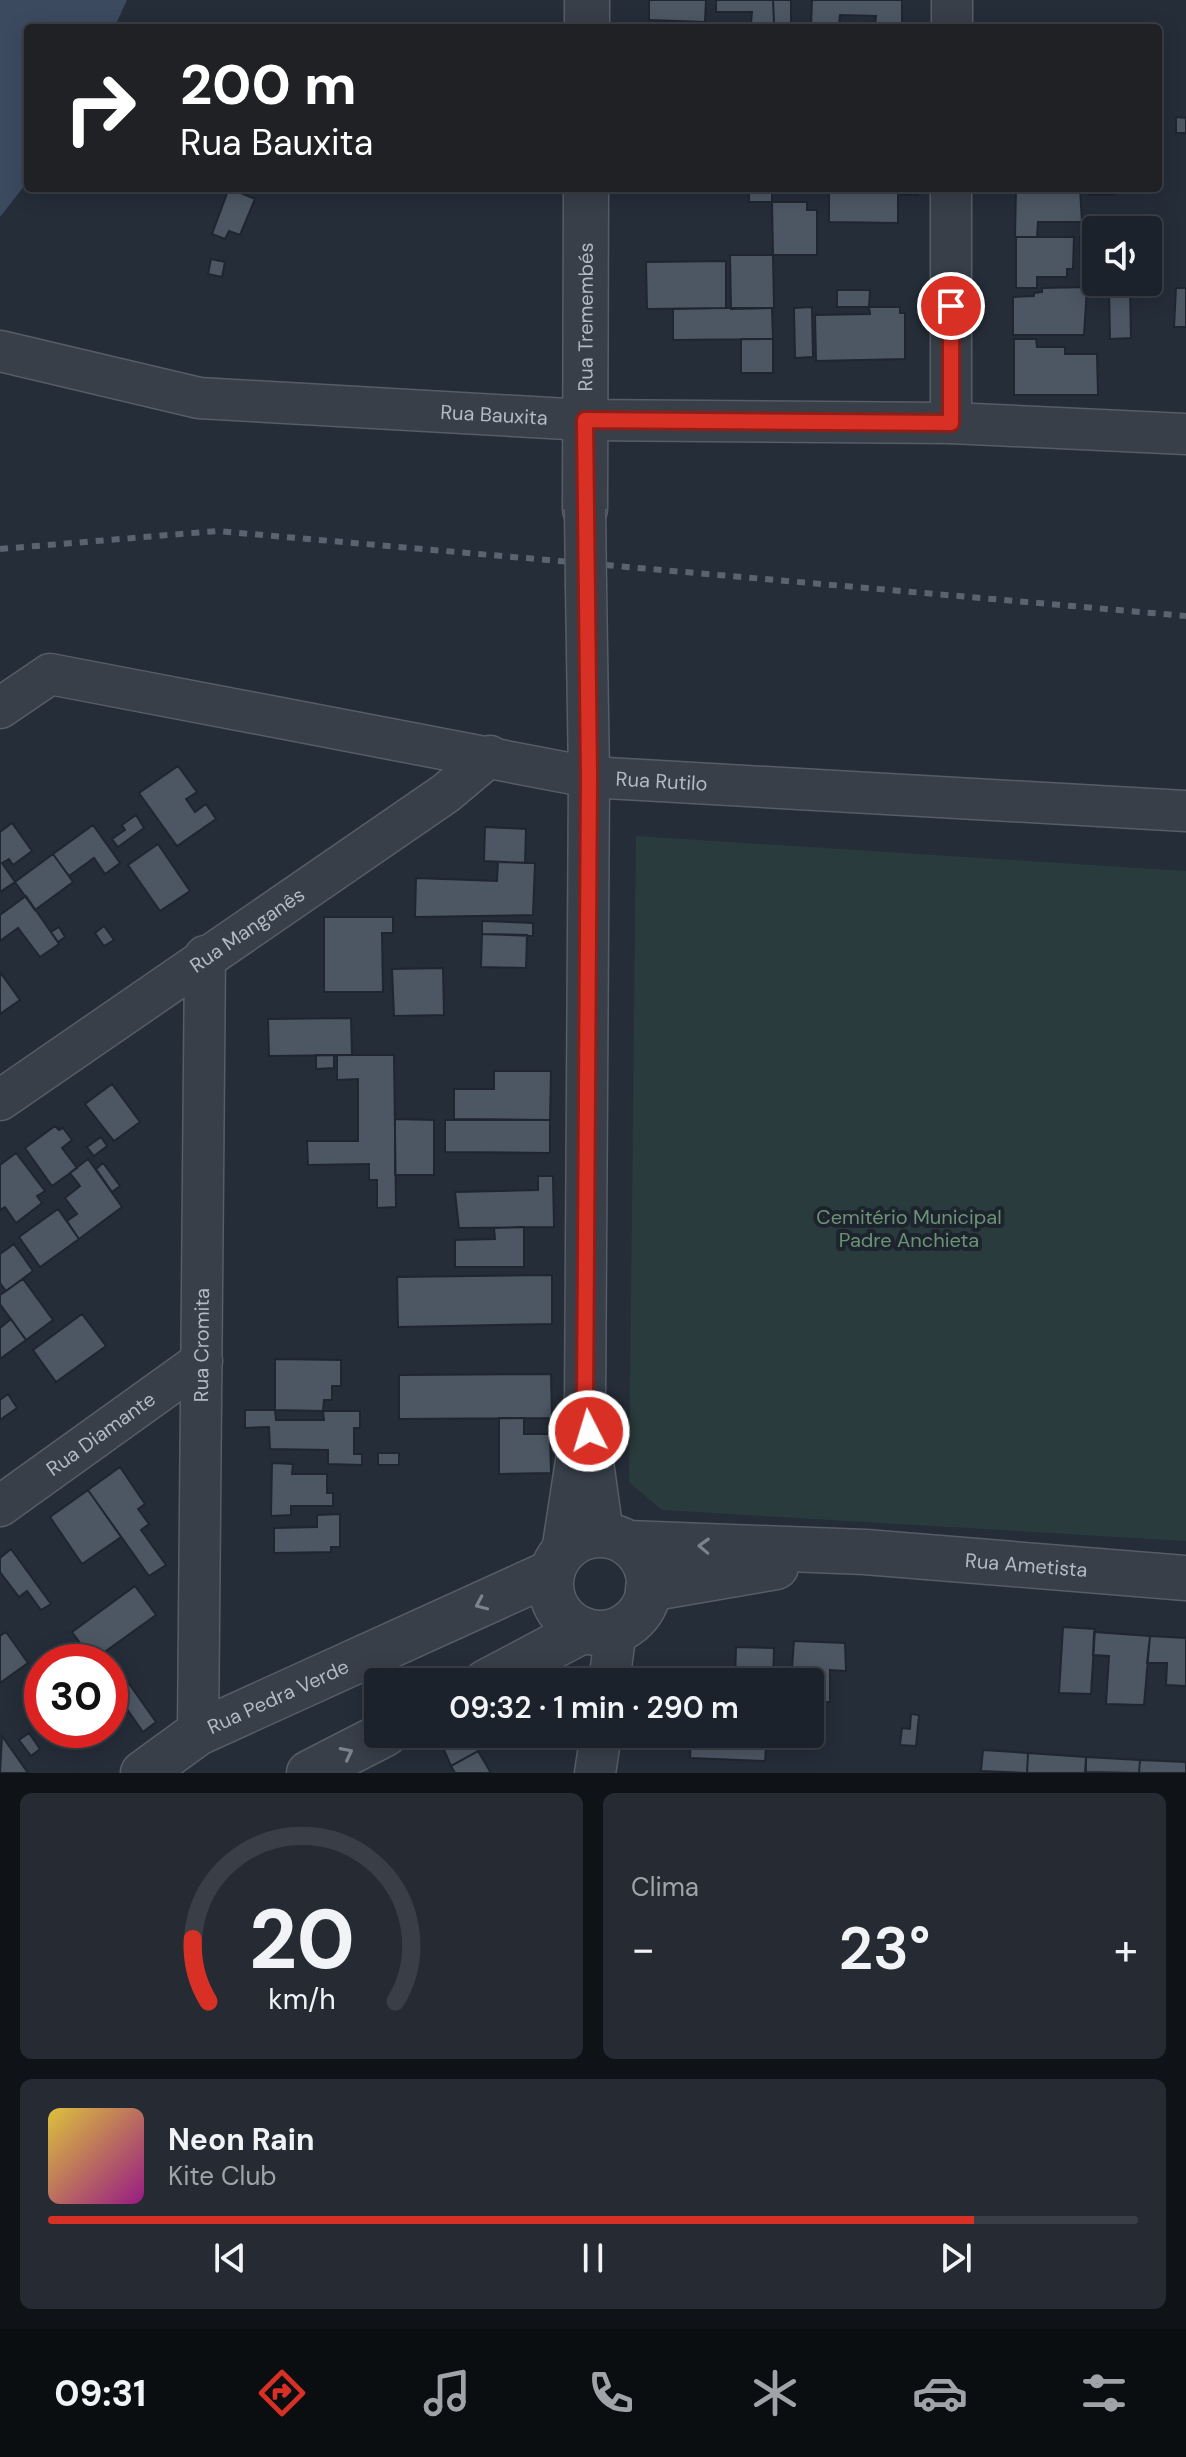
<!DOCTYPE html>
<html lang="pt">
<meta charset="utf-8">
<style>
body{margin:0;font-family:"DM Sans",sans-serif;background:#252a33;color:#f1f3f6;height:100vh;display:flex;flex-direction:column;font-size:30px;white-space:nowrap}
*{box-sizing:border-box;margin:0}
p{font-size:26px;color:#a0a4a9}
.icon{flex:none;width:44px;height:44px;fill:none;stroke:currentColor;stroke-width:2;stroke-linecap:round;stroke-linejoin:round}
.map{position:relative;height:1773px;overflow:hidden}
.drawer{display:flex;flex-direction:column;gap:20px;padding:20px;background:#0f1318;flex:1}
.drawer>*{flex:none}
.guide{position:absolute;left:24px;top:24px;width:1138px;height:168px;border-radius:8px;box-shadow:0 4px 20px #0003,0 0 0 2px #3a3f47;background:#202124;color:#fff;overflow:hidden}
.buttons{position:absolute;left:1082px;top:216px;display:grid;gap:16px}
.buttons a{display:grid;place-items:center;width:80px;height:80px;border-radius:8px;background:#1c222b;box-shadow:0 4px 20px #0003,0 0 0 2px #3a3f47;font-size:40px}
.speed{position:absolute;left:24px;top:1644px;display:flex;gap:16px;font-size:40px;font-weight:700;text-align:center}
.speed>*{display:grid;place-content:center;width:104px;height:104px;border-radius:50%;background:#1c222b;box-shadow:0 4px 20px #0003,0 0 0 2px #3a3f47;line-height:1}
.speed .limit{border:12px solid #d22;background:#fff;color:#111}
.pin{position:absolute;display:grid;place-items:center;width:68px;height:68px;color:#fff;margin:-34px;border:4px solid #fff;border-radius:50%;box-shadow:0 2px 8px #0007}
.me{position:absolute;width:88px;margin:-44px;rotate:355deg;stroke-linejoin:round;filter:drop-shadow(0 0 6px #0008)}
.turn{display:flex;align-items:center;gap:28px;height:168px;padding:0 24px;font-size:36px}
.turn .icon{width:104px;height:104px;stroke-width:2.5}
.turn b{display:block;font-size:56px;line-height:68px}
.big{font-size:60px;font-weight:600;line-height:1.1}
.drawer .widget{flex:1;display:flex;flex-direction:column;justify-content:center;gap:12px;min-width:0;padding:0 28px;border-radius:12px;background:#252a33}
.drawer .dial{align-items:center;gap:0}
.dial svg{height:208px;overflow:visible;fill:none;stroke:#3a3f47;stroke-width:7;stroke-linecap:round;text-anchor:middle}
.dial text{fill:#f1f3f6;stroke:none}
.song{display:flex;align-items:center;gap:24px}
.cover{width:96px;height:96px;border-radius:12px;background:linear-gradient(135deg,hsl(50 70% 55%),hsl(310 70% 35%))}
.played{height:8px;border-radius:4px;background:linear-gradient(90deg,#d93025 85%,#3a3f47 85%)}
.keys{display:flex;justify-content:space-around;direction:ltr}
.heat{display:flex;justify-content:space-between;align-items:center;font-size:44px;direction:ltr}
.drawer .tiles{flex:1;display:grid;gap:20px;grid-template-columns:1fr 1fr}
.widget:last-child{grid-column:span 2}
.trip{position:absolute;left:364px;top:1668px;width:460px;height:80px;border-radius:8px;background:#1c222b;box-shadow:0 4px 20px #0003,0 0 0 2px #3a3f47;font-weight:600;line-height:80px;text-align:center}
.tab-bar{display:flex;height:128px;justify-content:space-around;align-items:center;background:#0b0e11;color:#a0a4a9}
.tab-bar .icon{width:56px;height:56px}
.tab-bar .active{color:#d93025}
.tab-bar b{font-size:36px;color:#f1f3f6}
.map>svg:first-child{display:block}
.green{fill:#293b3c}
.water{fill:#3c4a60}
.building{fill:#4d5764;stroke:#1f2630;stroke-width:2}
.lines{fill:none;stroke-linecap:round;stroke-linejoin:round}
.minor-casing{stroke:#565d67;stroke-width:43}
.tertiary-casing{stroke:#565d67;stroke-width:47}
.minor{stroke:#383f49;stroke-width:40}
.tertiary{stroke:#383f49;stroke-width:44}
.rail{stroke:#5a6370;stroke-width:6;stroke-dasharray:8 8;stroke-linecap:butt}
.minor-bridge-casing{stroke:#565d67;stroke-width:43;stroke-linecap:butt}
.minor-bridge{stroke:#383f49;stroke-width:40}
.oneway{stroke:#7c838d}
.route-casing{stroke:#8d1f18;stroke-width:20}
.route{stroke:#d93025;stroke-width:14}
.labels{text-anchor:middle;dominant-baseline:central;stroke-width:8;stroke-linejoin:round;paint-order:stroke}
.street-label{font-size:20px;fill:#b3bac5;stroke:#1d242e}
.park-label{font-size:20px;fill:#6d9376;stroke:#1d242e}
</style>
<div class="map">
<svg width="1186" height="1773" viewBox="0 0 1186 1773">
<rect width="100%" height="100%" fill="#252d39"/>
<path class="green" d="M636,836L1186,871V1541L662,1510L629,1482Z"/>
<path class="water" d="M0,0H127L114,28H28V181L0,217Z"/>
<path class="building" d="M649,0H706L705,22L649,20Z
M716,0H773L774,23H751L752,12H716Z
M773,0H791V24L774,23Z
M812,0H902V27L875,26L876,16L840,15L839,25L811,24Z
M1176,117L1186,118V133H1176Z
M229,188L255,199L240,235L229,231L225,239L212,234Z
M749,188H772V202H749Z
M829,188H918V195H898V223L829,222Z
M1016,188H1080L1082,222H1038L1037,237H1015Z
M1090,188H1116L1115,195H1089Z
M772,202H807V210H817V255H773Z
M1016,237H1074L1073,269H1067V277H1037V288H1016Z
M1080,237H1096V254H1080Z
M730,255H773L774,308L731,309Z
M211,259L225,262L222,277L208,274Z
M726,261V308L647,309L646,262Z
M1087,287L1084,335H1013V297L1034,296V293L1042,292V288Z
M1109,287H1130L1131,338L1110,339Z
M1176,288H1186V327H1174Z
M837,290H870L869,307H837Z
M812,307L813,357L795,358L794,308Z
M869,307H900V313H905V359L816,361L815,315L870,314Z
M726,308H772L773,339L673,340V309Z
M741,339H773V373H741Z
M1014,339H1036L1037,347H1065V354H1097L1098,395H1014Z
M178,766L197,792L186,799L195,812L206,804L216,819L177,846L139,793Z
M136,815L144,828L118,847L112,839L125,830L122,825Z
M12,823L32,851L13,865L9,859L2,863L15,882L0,892V832Z
M93,825L120,863L105,874L94,858L69,876L53,854Z
M485,827L526,829L525,863L484,861Z
M158,844L190,891L160,911L128,865Z
M53,854L73,882L35,910L15,882Z
M498,862L535,863L533,915L415,917L416,878L497,881Z
M26,896L59,944L40,957L18,928L0,941V915Z
M324,917H393V933H382L383,992H324Z
M482,921L533,923V936L482,934Z
M104,926L114,940L104,946L95,933Z
M59,927L65,937L58,942L51,932Z
M482,934L527,935L526,968L481,967Z
M443,968L444,1015L394,1016L392,969Z
M0,972L20,1000L0,1014Z
M351,1018L352,1055L269,1056L268,1019Z
M316,1055H334V1068L316,1069Z
M337,1055H394L396,1207L377,1208V1180H369V1164L308,1165L307,1141H358V1079L337,1080Z
M494,1071H551L550,1120L454,1119V1089H494Z
M112,1084L140,1122L114,1141L85,1104Z
M395,1119L434,1120V1175H395Z
M445,1120H550V1153L445,1152Z
M55,1126L59,1130L63,1128L72,1140L62,1148L77,1168L52,1186L25,1148Z
M101,1137L107,1146L94,1156L87,1147Z
M16,1153L45,1191L37,1196L42,1203L16,1223L5,1207L0,1210V1165Z
M88,1159L122,1207L79,1239L67,1221L77,1214L65,1198L80,1186L70,1173Z
M103,1163L120,1186L112,1192L96,1169Z
M538,1176H553L554,1227L459,1228L455,1192L538,1190Z
M58,1209L79,1239L40,1267L19,1237Z
M524,1227V1267H455V1240L495,1239L494,1228Z
M14,1244L33,1271L6,1291L0,1283V1254Z
M552,1275V1324L398,1327L397,1277Z
M23,1279L53,1320L26,1340L0,1304V1295Z
M82,1314L106,1346L56,1382L33,1350Z
M11,1319L26,1340L0,1359V1328Z
M275,1359L341,1360V1386H332V1400H324L323,1411L275,1410Z
M551,1374L552,1418L399,1419V1375Z
M8,1394L17,1408L0,1420V1400Z
M245,1410H275L276,1420H324L323,1411H360V1428H354V1454H362V1465L328,1464V1450L270,1449L269,1427L245,1428Z
M499,1418H524V1434H550L551,1473L499,1474Z
M378,1453H399V1465H378Z
M272,1463L293,1464L292,1474H327V1493H333V1506H291V1515L271,1516Z
M120,1467L145,1504L138,1509L149,1524L141,1530L166,1565L149,1576L88,1490Z
M88,1490L121,1537L82,1564L50,1517Z
M340,1514V1547H331V1552L274,1553V1528L317,1527V1515Z
M11,1549L51,1604L41,1610L27,1591L19,1597L0,1572V1558Z
M135,1586L156,1615L106,1651L156,1722L143,1732L110,1685V1662H94L72,1632Z
M1063,1627L1095,1629L1091,1694L1059,1693Z
M6,1632L28,1663L0,1683V1636Z
M1094,1632L1150,1636L1144,1705L1106,1704L1109,1656L1093,1655Z
M1150,1636L1186,1638V1686L1166,1685L1167,1663H1147Z
M794,1641L845,1643L846,1671L830,1670V1702H810V1682H791Z
M736,1647L774,1648L773,1682H735Z
M110,1685L129,1712L110,1725Z
M911,1714L919,1715L916,1746L900,1745L902,1728L910,1729Z
M76,1730H103L85,1743Z
M29,1733L40,1749L31,1756L19,1740Z
M691,1734H767L765,1761L690,1758Z
M2,1736L28,1773H0Z
M471,1736L478,1751L451,1766L444,1750Z
M983,1750L1028,1753L1027,1773L981,1771Z
M478,1751L491,1773H455L451,1766Z
M1028,1753L1086,1757L1085,1773H1027Z
M1086,1757L1140,1760L1139,1773L1086,1772Z
M1140,1760L1186,1762V1773H1139Z"/>
<g class="lines">
<g class="minor-casing">
<g id="minor">
<path d="M952,28V0"/>
<path id="s1" d="M0,351L199,398L585,420L951,423L1186,434"/>
<path d="M951,423V188"/>
<path d="M586,587L589,777L585,1405L603,1534"/>
<path id="s2" d="M0,708L50,674L589,777L1186,811"/>
<path id="s3" d="M0,1100L446,793L490,756"/>
<path id="s4" d="M0,1506L202,1361"/>
<path d="M562,1552L578,1448"/>
<path d="M609,1682L616,1630"/>
<path id="s5" d="M198,1733L205,956"/>
<path d="M595,1773L601,1734"/>
</g>
</g>
<g class="tertiary-casing">
<g id="tertiary">
<path d="M587,0V28"/>
<path id="s6" d="M585,509L586,188"/>
<circle cx="600" cy="1584" r="49"/>
<path id="s7" d="M627,1543L865,1552L1186,1578"/>
<path d="M648,1589L776,1567"/>
<path d="M486,1682L584,1630"/>
<path id="s8" d="M143,1773L198,1733L552,1572"/>
<path d="M309,1773L385,1734"/>
</g>
</g>
<use href="#minor" class="minor"/>
<use href="#tertiary" class="tertiary"/>
<path class="rail" d="M0,549L217,531L1186,616"/>
<g class="minor-bridge-casing">
<path id="minor-bridge" d="M585,509L586,587"/>
</g>
<use href="#minor-bridge" class="minor-bridge"/>
</g>
<defs><path id="oneway-chevron" d="M-2-3.5L2.5 0L-2 3.5" fill="none" stroke-width="1.6" stroke-linecap="round" stroke-linejoin="round" transform="scale(2)"/></defs>
<g class="oneway">
<use href="#oneway-chevron" transform="translate(704 1546) rotate(-178)"/>
<use href="#oneway-chevron" transform="translate(481 1604) rotate(156)"/>
<use href="#oneway-chevron" transform="translate(347 1753) rotate(-27)"/>
</g>
<g class="lines">
<g class="route-casing">
<path id="route" d="M589,1431L585,1405L589,777L585,420L951,423V306"/>
</g>
<use href="#route" class="route"/>
</g>
<g class="labels">
<g class="street-label">
<text stroke="none"><textPath href="#s6" startOffset="192">Rua Tremembés</textPath></text>
<text stroke="none"><textPath href="#s1" startOffset="500">Rua Bauxita</textPath></text>
<text stroke="none"><textPath href="#s2" startOffset="682">Rua Rutilo</textPath></text>
<text stroke="none"><textPath href="#s3" startOffset="300">Rua Manganês</textPath></text>
<text stroke="none"><textPath href="#s5" startOffset="388">Rua Cromita</textPath></text>
<text stroke="none"><textPath href="#s4" startOffset="124">Rua Diamante</textPath></text>
<text stroke="none"><textPath href="#s7" startOffset="400">Rua Ametista</textPath></text>
<text stroke="none"><textPath href="#s8" startOffset="156">Rua Pedra Verde</textPath></text>
</g>
<g class="park-label">
<text x="909" y="1217">Cemitério Municipal<tspan x="909" dy="23">Padre Anchieta</tspan></text>
</g>
</g>
</svg>
<div class="buttons">
<a><svg class="icon" aria-label="sound" viewBox="0 0 24 24"><path d="M4 9h4l5-4v14l-5-4H4zM17 9q2 3 0 6"/></svg></a>
</div>
<div class="speed"><div class="limit">30</div></div>
<div class="pin" style="left:951px;top:306px;background:#d93025"><svg class="icon" aria-label="arrive" viewBox="0 0 24 24"><path d="M6 21V4h12l-3 4 3 4H6"/></svg></div>
<svg class="me" style="left:589px;top:1431px" viewBox="-20 -20 40 40"><circle r="17" fill="#d93025" stroke="#fff" stroke-width="3"/><path d="M0-11L8 9 0 5-8 9z" fill="#fff"/></svg>
<div class="trip">09:32 · 1 min · 290 m</div>
<div class="guide">
<div class="turn"><svg class="icon" aria-label="right" viewBox="0 0 24 24"><path d="M7 20v-9h11M14 6l5 5-5 5"/></svg><div><b>200 m</b>Rua Bauxita</div></div>
</div>
</div>
<section class="drawer">
<div class="tiles">
<div class="widget dial"><svg viewBox="0 0 100 80">
<path d="M14 69A42 42 0 1 1 86 69"/>
<path d="M14 69A42 42 0 0 1 8 45" stroke="#d93025"/>
<text x="50" y="56" font-size="32" font-weight="700">20</text>
<text x="50" y="72" font-size="11">km/h</text>
</svg></div>
<div class="widget"><p>Clima</p>
<div class="heat"><a>−</a><b class="big">23°</b><a>+</a></div>
</div>
<div class="widget">
<div class="song"><i class="cover"></i><div><b>Neon Rain</b><p>Kite Club</p></div></div>
<div class="played"></div>
<div class="keys"><svg class="icon" aria-label="previous" viewBox="0 0 24 24"><path d="M18 5L8 12l10 7zM5 5v14"/></svg><svg class="icon" aria-label="pause" viewBox="0 0 24 24"><path d="M8 5v14M16 5v14"/></svg><svg class="icon" aria-label="next" viewBox="0 0 24 24"><path d="M6 5l10 7-10 7zM19 5v14"/></svg></div>
</div>
</div>
</section>
<nav class="tab-bar">
<b>09:31</b>
<svg class="icon active" aria-label="directions" viewBox="0 0 24 24"><path d="M12 3l9 9-9 9-9-9zM9 14v-3h6M13 9l2 2-2 2"/></svg>
<svg class="icon" aria-label="music" viewBox="0 0 24 24"><path d="M9 18V5l10-2v13"/><circle cx="6" cy="18" r="3"/><circle cx="16" cy="16" r="3"/></svg>
<svg class="icon" aria-label="phone" viewBox="0 0 24 24"><path d="M5 4h4l2 5-3 2q2 4 5 5l2-3 5 2v4C11 20 4 13 5 4z"/></svg>
<svg class="icon" aria-label="climate" viewBox="0 0 24 24"><path d="M12 3v18M4 7l16 10M4 17L20 7"/></svg>
<svg class="icon" aria-label="car" viewBox="0 0 24 24"><path d="M5 17H2v-5l4-1 3-4h7l3 4 3 1v5h-3M9 17h6M6 11h13"/><circle cx="7" cy="17" r="2"/><circle cx="17" cy="17" r="2"/></svg>
<svg class="icon" aria-label="filters" viewBox="0 0 24 24"><path d="M4 7h16M4 17h16"/><circle cx="9" cy="7" r="2"/><circle cx="15" cy="17" r="2"/></svg>
</nav>
